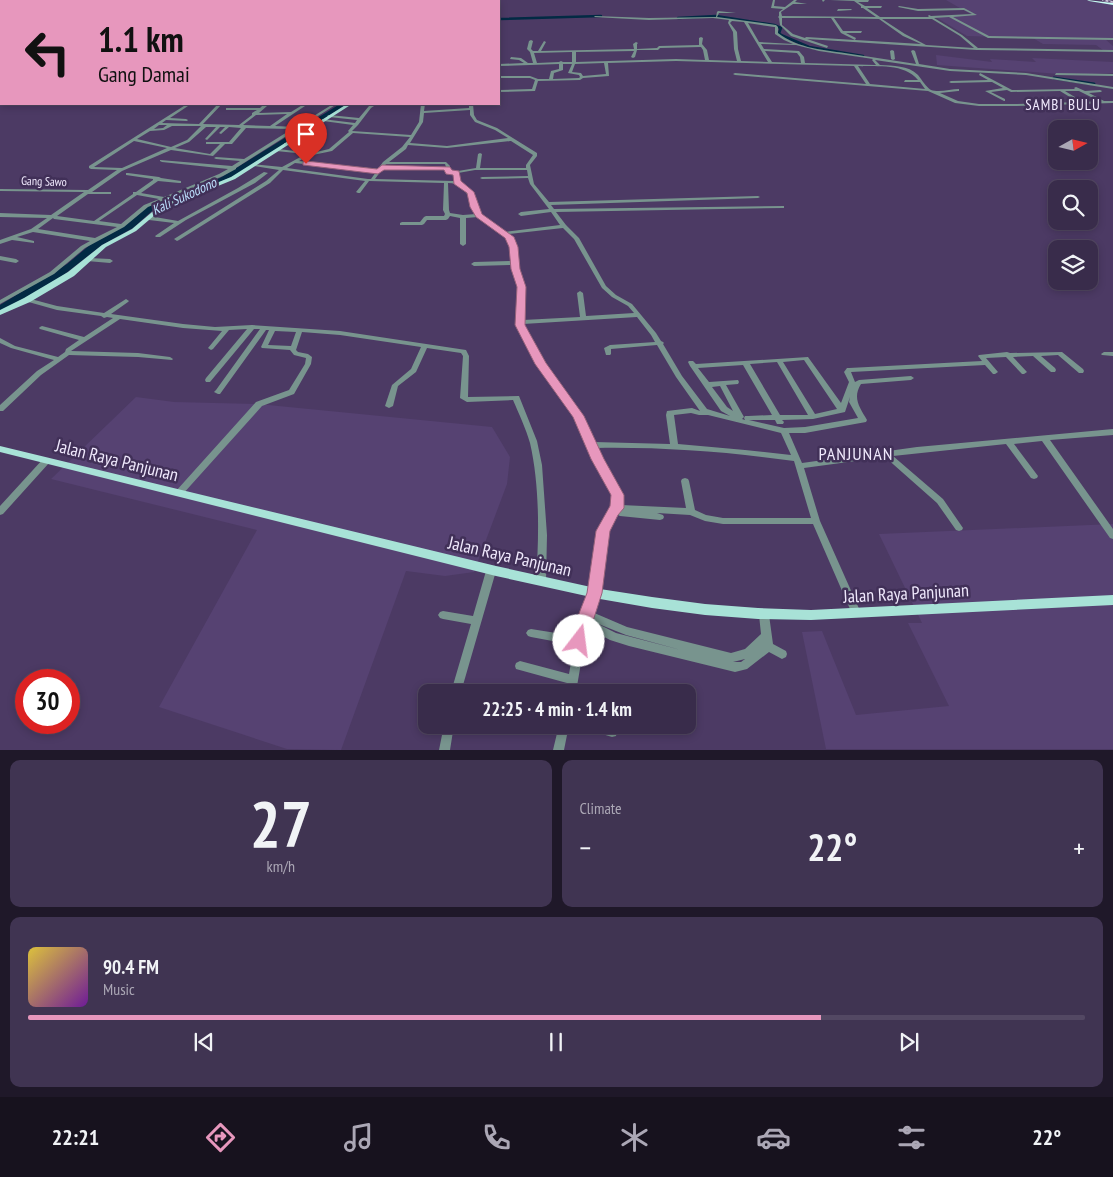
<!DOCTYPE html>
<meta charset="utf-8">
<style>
body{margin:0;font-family:"PT Sans Narrow",sans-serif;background:#403452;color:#f1f3f6;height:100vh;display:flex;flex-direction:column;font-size:19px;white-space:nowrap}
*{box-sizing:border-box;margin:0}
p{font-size:16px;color:#aba7b5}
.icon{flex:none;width:28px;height:28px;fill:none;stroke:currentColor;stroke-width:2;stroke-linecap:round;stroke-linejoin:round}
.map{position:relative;height:750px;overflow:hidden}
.side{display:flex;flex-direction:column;gap:10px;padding:10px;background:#1f1829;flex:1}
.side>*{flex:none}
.hud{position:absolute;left:0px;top:0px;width:500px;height:105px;box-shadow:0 2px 8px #0003,0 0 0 1px #534863;background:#e797bd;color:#111;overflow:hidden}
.needle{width:32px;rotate:82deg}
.controls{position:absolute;left:1048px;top:120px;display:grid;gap:10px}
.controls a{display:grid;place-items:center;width:50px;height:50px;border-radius:10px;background:#392c4b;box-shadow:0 2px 8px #0003,0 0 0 1px #534863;font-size:25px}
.speed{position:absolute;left:15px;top:669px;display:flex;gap:10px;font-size:25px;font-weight:700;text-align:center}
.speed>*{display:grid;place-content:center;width:65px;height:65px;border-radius:50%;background:#392c4b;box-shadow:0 2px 8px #0003,0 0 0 1px #534863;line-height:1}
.speed .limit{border:8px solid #d22;background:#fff;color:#111}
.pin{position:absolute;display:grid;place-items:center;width:42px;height:42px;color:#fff;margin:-51px -21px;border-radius:50% 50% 50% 0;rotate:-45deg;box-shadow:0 0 5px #0007}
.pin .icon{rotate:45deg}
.me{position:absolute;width:55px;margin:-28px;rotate:15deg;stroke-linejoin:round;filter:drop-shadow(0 0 4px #0008)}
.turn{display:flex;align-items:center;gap:18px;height:105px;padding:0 15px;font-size:22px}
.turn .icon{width:65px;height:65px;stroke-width:2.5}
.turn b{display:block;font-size:35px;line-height:42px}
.big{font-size:38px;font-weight:800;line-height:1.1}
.side .card{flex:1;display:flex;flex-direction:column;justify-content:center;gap:8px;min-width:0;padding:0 18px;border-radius:10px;background:#403452}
.side .dial{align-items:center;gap:0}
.dial b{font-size:65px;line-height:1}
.song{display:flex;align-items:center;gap:15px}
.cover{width:60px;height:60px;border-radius:8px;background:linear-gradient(135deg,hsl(50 70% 55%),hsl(280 70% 35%))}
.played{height:5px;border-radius:2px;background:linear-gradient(90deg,#e797bd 75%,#534863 75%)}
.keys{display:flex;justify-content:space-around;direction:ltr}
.heat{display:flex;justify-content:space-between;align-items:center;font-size:28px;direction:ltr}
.side .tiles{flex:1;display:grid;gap:10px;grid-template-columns:1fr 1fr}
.card:last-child{grid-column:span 2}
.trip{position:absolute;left:418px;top:684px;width:278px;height:50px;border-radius:10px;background:#392c4b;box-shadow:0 2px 8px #0003,0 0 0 1px #534863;font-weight:800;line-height:50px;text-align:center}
.dock{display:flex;height:80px;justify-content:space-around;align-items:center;background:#17121e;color:#aba7b5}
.dock .icon{width:35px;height:35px}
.dock .on{color:#e797bd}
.dock b{font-size:22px;color:#f1f3f6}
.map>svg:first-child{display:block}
.built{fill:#564272}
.water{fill:#022a44}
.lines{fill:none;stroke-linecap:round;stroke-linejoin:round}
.canal-far1{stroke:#022a44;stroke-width:2.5}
.canal{stroke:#022a44;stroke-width:3}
.minor{fill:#78948e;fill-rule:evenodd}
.major{fill:#a8e2d7;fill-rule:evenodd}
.highway{fill:#c7fdf3;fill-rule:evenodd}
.rail-casing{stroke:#cbc1da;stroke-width:2}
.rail{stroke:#413058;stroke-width:1;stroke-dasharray:2.5;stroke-linecap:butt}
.route{fill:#e797bd;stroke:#96627b}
.labels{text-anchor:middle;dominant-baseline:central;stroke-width:5;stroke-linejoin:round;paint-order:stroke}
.far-street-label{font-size:12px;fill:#efe8fc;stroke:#413058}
.far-water-label{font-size:14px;font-style:italic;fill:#bcdffc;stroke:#413058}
.far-quarter-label{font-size:15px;letter-spacing:1px;fill:#efe8fc;stroke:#413058}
.quarter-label{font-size:18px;letter-spacing:1px;fill:#efe8fc;stroke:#413058}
.near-street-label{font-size:18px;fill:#efe8fc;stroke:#413058}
</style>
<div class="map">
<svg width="1113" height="750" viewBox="0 0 1113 750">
<rect width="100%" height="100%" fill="#4c3a64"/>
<path class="built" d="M946,0H1086L1113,5V39H1105L1113,46V50H1103L1096,45L1043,44L1033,38L967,36L934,16L972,15Z
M936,55L992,62L990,59L1036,62L1032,58L1113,62V73L1073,75L937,65Z
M136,397L174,402L258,404L492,427L510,457L507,484L474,572L445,576L406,571L341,750L287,749L159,707L257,530L51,479Z
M1113,524V749H826L802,632L822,631L856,715L949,706L908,623H922L879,534Z"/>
<path class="water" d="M340,104H347L236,175L152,211L133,228L102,245L52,284L0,311V305L67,264L91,244L126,224L139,211L154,202L220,178Z"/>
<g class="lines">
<path class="canal-far1" d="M678,18L716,16L774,25L781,28L779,33L781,35L809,47L863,56
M499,19L601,16"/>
<path class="canal" d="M1054,78L1094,84"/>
<path class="minor" d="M270,0H272L273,1H271Z
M773,0H775L774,6L785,7L794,0H797L795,2L807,4H793L781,12L782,16L876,17L863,8H861V6L854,1L830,0H869L868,2H858L865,6H882L881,8H867L880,17H929L928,16L929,15L931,16L972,14L964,10L918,11L898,7L899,6L918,9L964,8L977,15L953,17L989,36L1113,38V40L988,38L949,17L934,18L962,35L978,48L1113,50V52L977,50L807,39L828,46L827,48L791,36L780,25L779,18L778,17L779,16V12L783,9L771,8ZM782,18H831L841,33L855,40L856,38L846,33H861L862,31H843L834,18L879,19L903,36L921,44L806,37L805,38L793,34L782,25ZM882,19H932L960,36L974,48L926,45L905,34Z
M822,0H825L823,2Z
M0,8H1V10L0,11Z
M838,9H851L852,10L837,11Z
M718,11L736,13H719L717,17L776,25L778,27V33C798,49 826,50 851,54C873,57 895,61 916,64L911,51L913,50L915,51L919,64L950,69L1026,73L1113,87V89L1026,75L950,71L875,60L880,65C893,66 908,65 918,75C922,80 926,87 931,90C939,93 951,89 959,89V91H958L940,93L958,101L979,104H1017L1078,102L1060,91L1011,92L1007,90L991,92L1005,99V101H1004L985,91L1003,88L992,82L951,83L949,82L951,81L988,80L979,75L980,73L1012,90L1075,89L1074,88L1076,87L1085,91L1100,90L1102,91L1101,92L1089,93L1104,101H1113V103L1017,106H979L955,103L928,91L735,75L733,74L735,73L866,84L854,66L676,61L608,63L609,76L583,78L580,80L538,81L535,91L499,92V90L532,89L535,80L530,78H499V76H530L538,79H549L551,71L559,69V64L499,66V64L524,63L519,60L510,59L511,57L521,58L528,63H533L530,52L527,49L529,41L531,40L533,41L531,49L533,51H538L544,41L546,42L541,51L634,49L633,44L636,42L638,43L637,44V49L657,48L659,46L699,45V38L701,37L703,38L702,44L707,50L709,60L737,61L734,49L733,32L728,23L729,20L713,18L649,20L594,17L595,16L649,18L716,17L717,12ZM732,21L744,22L768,62L741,61L738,49L737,32L730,23ZM748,23L774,27H775V34L784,40L793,44L759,42ZM761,44L796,45L819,51L873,59L872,60L876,65L805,63L804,57L799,51L764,49ZM701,47L703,50L705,60L676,59L576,62V52L634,51L631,57L633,58L635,57L637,50H658L660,48ZM765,51L797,53L800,57L801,63L772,62ZM572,52V62H563L561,61L559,62L537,63L534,53ZM604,63L606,74L583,76L581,73L572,72L575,64ZM563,64H572L568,73L579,75L580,77L579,78L553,79L554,73L563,70ZM858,66C878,67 904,63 918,80H905L904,82H920L925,89L870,84ZM1065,91H1079L1099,101L1083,102Z
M0,20L1,21V23H0Z
M892,50L894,51L895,59L893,60L891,59L890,51Z
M0,56H1V58H0Z
M1056,73L1113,74V76L1055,75Z
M187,104H191L170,118L186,119L188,120L187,121L166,120L162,123L199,124L218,104H222L203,124L239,125L252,115V113L257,110H226V108H260L263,105L262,104H266L267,106L259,113L291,112L304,104H308L275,126L296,127L333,104H337L236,168V169L223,176L148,207L124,227L85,248L54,274L0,304V300L50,272L81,246L90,241L33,232L17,237L34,241V243L12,240L0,244V240L31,229L47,218L0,217V213L51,215L84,192L0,191V189L88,190L117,170L91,169L89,168V166ZM287,114L270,126L243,125L256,115ZM159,125H167L163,128L154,129ZM172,126H201L187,140L171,147L137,139L150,131L164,130ZM206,127H216L205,139L207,140L220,127H225L219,133L221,134L229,127L241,128L229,142H206V144H220L210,154L175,148L189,142ZM246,128L292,129L244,159L216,157L214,158L216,159L240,161L232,166L160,160V161L162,162L228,169L219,174L164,197L141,193L158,181L179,183H181V181L161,178L159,177L128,173H126V175L153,179V180L136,192H133V194L94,221L57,216L88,194H111V192H92L122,171L171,150L213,156L225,144H232ZM134,141L167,148L122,168L94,167ZM137,195L159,199L144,205L121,224L99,221ZM53,218L54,219L117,227L95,238L38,229Z
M373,104H377L371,108L358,125L352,131L411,135L419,122L421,104H425L424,111L469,108V104H473L474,115L477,120L497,128L537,153V156L530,165L534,184L549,202L758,196L760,197L758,198L551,205L554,209L784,206V208H782L556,212L566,225L579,238L606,286L616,295L632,304L656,333L661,341L663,342L664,343L663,344L682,376L707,409L730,416L721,411L690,366L688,362L689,361H693L696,364L808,357L841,403L849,382L844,372L847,368H849L982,361L978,356L979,355L1007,352L1010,353L1062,352L1083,369L1084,371L1083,373H1079L1058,355L1041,356L1055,368L1056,370L1055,372H1051L1033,356L1013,357L1027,372L1024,374H1022L1006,357L986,358L998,372L995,374H993L985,365L851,372L855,382L859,380L911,376L914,378L911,380L861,384C852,398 860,408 867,420L866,422L805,433H789L802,463L917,447L1113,429V435L1050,440L1113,529V539L1110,538L1042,441L1014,444L1038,476L1037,478L1034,479L1031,478L1006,444L893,456L943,499L963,528L962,530L959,531L956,530L937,503L885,457L804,468L820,521L861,613L859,616L856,617L853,616L813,524H723L705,521L690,515L657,513L663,515L664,517L663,519L660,520L620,516L616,514C598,533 604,566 600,590C599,598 595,605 592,612L627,627L731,653L745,649L761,634L759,615L761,612L764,611L767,612L769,615L773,644L786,651L787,654L786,657L782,659L769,652L747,669L735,672L629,646L610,640L587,628L576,692H566L567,683L516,669L515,666L516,663L520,661L569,674L574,645L531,637L528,636L526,633L528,630L531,629L575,636C577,629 579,620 581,613C584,607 589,600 590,592C596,563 590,530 613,507V492L594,459L575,417L538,364L517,325L516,322L517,321L519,287L512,269V265L474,266L471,264L474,262L512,261L510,247L507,238L478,217L466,218V244L463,246L460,244V218L450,216L448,219L446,220H427L424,224L422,225H400V223L402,222H420L424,217L426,216H444L445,214L443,210L444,183L369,181L360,193H358L356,192L365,181L283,170L270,183L179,240L177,241L174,239L266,181L279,170L254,166L252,165V164L282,167L306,154L276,151V149H278L312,153L329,149L349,132L348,131L353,125L323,121H322V119L355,123L357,120L329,117L327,116L329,115L359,118L369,106ZM470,110V115L475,122L495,130L508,138L447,146L410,143L423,122L424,113ZM353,133L410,137L402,147L383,162L378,169L299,161L308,156L332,151ZM511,141L533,155L526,165V168H480L482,154L480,153L478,154L476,168L452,172L449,170L450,166L446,162H389L406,149L408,145L447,148ZM295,163L376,172L371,179H368L287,168ZM386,164H445L446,167H415L413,168L415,169H445V172L454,174V181L375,179ZM475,170H527L528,176L482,177L480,178L482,179L528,178L530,184L549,209L521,212L518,214L521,216L551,212L560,225L505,232L481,214L476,207L472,192L459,181L458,173ZM448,183C470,184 467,200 476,214L463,215L450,213L449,210ZM563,228L574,239L602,288L612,297L628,306L634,313L586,316L583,293L580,291L577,293L580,317L523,320L525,287L518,269L516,247L512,237L509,234ZM637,317L651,335L655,342L610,345L604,348L606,355H610L611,354V349L657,345L676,377L700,411L692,408L667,411L666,415L670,444L594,442L582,416L544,364L523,324ZM804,360L837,409L815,414L783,362ZM777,362L808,415H780L750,364ZM743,365L772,415L748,416H745L744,418L745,420L742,419L744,417L726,385L738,384L739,382L738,380L709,382L698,368ZM720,386L733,411L727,407L712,387ZM850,397L849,402L858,418L805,427L784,428L749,420H775L777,424H783L784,422L782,420L813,419L845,412ZM691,413L699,415H708L781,433L791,455L745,450L678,444L674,415ZM597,448C663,447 728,452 794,461L811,518H723L706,515L695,510L689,481L688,479L685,478L682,479L681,481L686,508L621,505V492ZM596,623L626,635L681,650L616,633ZM745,659L741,662H733Z
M284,143L312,146L314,147L312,148L286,145L284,144Z
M264,172L268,173L255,183L186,220L160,237H156L155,236L174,223L149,220L146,218L149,216L178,221L238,188Z
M0,256L16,259L19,261L16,263L0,260Z
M89,258L110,259L113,261L110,263L87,261V259Z
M27,298L57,306L104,313L126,299L129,301L128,302L111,314L183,324L215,327L252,325L340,331L466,350L469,356L468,397L519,396L537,441L542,465L547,535L546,581L544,584L541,585L538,584L536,581C539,537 540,487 530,443C526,429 519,414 513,400L467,402L460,398L463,356L461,353L427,348L416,372L398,386L393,406L389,408L385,406L392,385L411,369L421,347L340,335L302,332L296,350L298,352L308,354L312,357L311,364L294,394L262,406L182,495L179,496L176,495L175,493L176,491L256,402L289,390L305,364L306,358L294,355L290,350L262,348L261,347L269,330H266L220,394H218L214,392L216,390L260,329H254L210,382H206L205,380L206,378L247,329L229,330L213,349L211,350L208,348L222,331L183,328L120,319L71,351L138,353L170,357L173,359L172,360L138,357L69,355L41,375L3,411H0V405L37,371L54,360L11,348L0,343V338L15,346L58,357L65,352L66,349L79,340L40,329L39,328L40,327L42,326L84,337L113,318L107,317L104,318L101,316L57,310L25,301L24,300ZM275,331L296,332L291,346L268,345Z
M1104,352H1113V356L1102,355L1101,354Z
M46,458L49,459L50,461L49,463L3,514L0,515V506L43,459Z
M491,567L494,568L496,571L461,692H451L471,624L443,619L440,618L438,615L440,612L443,611L473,616L486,571L488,568Z
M444,725H454L450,750H439Z
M559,725H569L564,750H553Z
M585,725H607L616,728L617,732L616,736L612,737L586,729Z"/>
<path class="major" d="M278,0H282L283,1H279Z
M347,104H352L235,179L162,209L136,231L106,247L74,276L30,302L0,315V310L24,298L68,272L102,245L132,229L158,207L231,177Z
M0,446L496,566L600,589L652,597L705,604L758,608L811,610L1113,595V605L811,620L758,619L705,615L652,608L600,599L496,576L0,452Z"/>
<path class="highway" d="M1087,0L1113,3V5L1089,1Z"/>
<g class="rail-casing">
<path id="rail" d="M1103,0L1113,2"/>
</g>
<use href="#rail" class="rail"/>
</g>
<path class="route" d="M306,161L377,169L382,165L450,167L452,170L459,171L461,181L474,192L482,214L514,237L518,247L520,269L526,287L525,325L546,363L584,416L604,459L624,495V508L618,515L610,531L602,593L585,646L579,648L573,646L571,641L576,621L587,593L596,531L610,506L611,495L591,459L573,417L535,364L515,325L517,287L511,269L509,247L505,238L476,217L470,207L467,193L454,184L453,175L446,174L444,170H384L378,174L303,165V162Z"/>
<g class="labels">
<g class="far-street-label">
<text transform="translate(44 181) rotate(2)">Gang Sawo</text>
</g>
<g class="far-water-label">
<text transform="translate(184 196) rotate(-25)">Kali Sukodono</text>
</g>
<g class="far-quarter-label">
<text x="1063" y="104">SAMBI BULU</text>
</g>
<g class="quarter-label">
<text x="856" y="453">PANJUNAN</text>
</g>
<g class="near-street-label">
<text transform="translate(117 460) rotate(14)">Jalan Raya Panjunan</text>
<text transform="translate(510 556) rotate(13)">Jalan Raya Panjunan</text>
<text transform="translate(906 593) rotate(-3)">Jalan Raya Panjunan</text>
</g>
</g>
</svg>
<div class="controls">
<a><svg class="needle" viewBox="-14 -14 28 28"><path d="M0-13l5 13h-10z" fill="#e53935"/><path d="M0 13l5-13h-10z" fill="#aba7b5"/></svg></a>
<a><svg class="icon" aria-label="search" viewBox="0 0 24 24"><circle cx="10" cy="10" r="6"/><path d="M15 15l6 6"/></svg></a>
<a><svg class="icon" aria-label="layers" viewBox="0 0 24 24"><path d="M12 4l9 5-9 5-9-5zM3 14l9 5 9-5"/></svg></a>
</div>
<div class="speed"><div class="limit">30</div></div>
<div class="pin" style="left:306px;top:164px;background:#d93025"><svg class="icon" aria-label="arrive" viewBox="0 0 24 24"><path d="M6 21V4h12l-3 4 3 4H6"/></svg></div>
<svg class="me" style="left:579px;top:641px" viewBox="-20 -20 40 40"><circle r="19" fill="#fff"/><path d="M0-13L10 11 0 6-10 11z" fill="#e797bd"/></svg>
<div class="trip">22:25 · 4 min · 1.4 km</div>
<div class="hud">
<div class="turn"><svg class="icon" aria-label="left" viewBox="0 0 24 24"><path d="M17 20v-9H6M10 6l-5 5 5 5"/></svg><div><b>1.1 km</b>Gang Damai</div></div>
</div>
</div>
<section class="side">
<div class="tiles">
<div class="card dial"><b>27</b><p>km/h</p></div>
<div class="card"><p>Climate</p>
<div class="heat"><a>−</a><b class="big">22°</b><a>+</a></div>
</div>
<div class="card">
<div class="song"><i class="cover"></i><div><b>90.4 FM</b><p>Music</p></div></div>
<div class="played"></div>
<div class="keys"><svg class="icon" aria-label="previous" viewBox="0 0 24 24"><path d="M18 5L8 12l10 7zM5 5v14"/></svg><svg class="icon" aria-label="pause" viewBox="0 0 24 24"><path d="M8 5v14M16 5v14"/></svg><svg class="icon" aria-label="next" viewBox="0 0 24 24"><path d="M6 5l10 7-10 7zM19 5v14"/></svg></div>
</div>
</div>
</section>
<nav class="dock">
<b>22:21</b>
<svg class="icon on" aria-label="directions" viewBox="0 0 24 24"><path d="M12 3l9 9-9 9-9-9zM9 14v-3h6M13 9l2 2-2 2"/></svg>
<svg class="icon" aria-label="music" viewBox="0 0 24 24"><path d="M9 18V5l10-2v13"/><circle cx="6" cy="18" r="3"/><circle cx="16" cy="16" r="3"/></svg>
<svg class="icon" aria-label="phone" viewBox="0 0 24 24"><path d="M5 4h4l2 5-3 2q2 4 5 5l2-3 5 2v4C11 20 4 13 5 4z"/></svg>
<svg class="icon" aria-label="climate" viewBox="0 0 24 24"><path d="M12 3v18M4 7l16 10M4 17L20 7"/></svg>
<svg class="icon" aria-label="car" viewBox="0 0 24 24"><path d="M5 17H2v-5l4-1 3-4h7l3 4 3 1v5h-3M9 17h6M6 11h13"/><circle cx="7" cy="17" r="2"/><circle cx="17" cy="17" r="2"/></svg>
<svg class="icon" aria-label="filters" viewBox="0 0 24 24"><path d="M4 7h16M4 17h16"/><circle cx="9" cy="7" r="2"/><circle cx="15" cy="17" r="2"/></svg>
<b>22°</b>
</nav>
